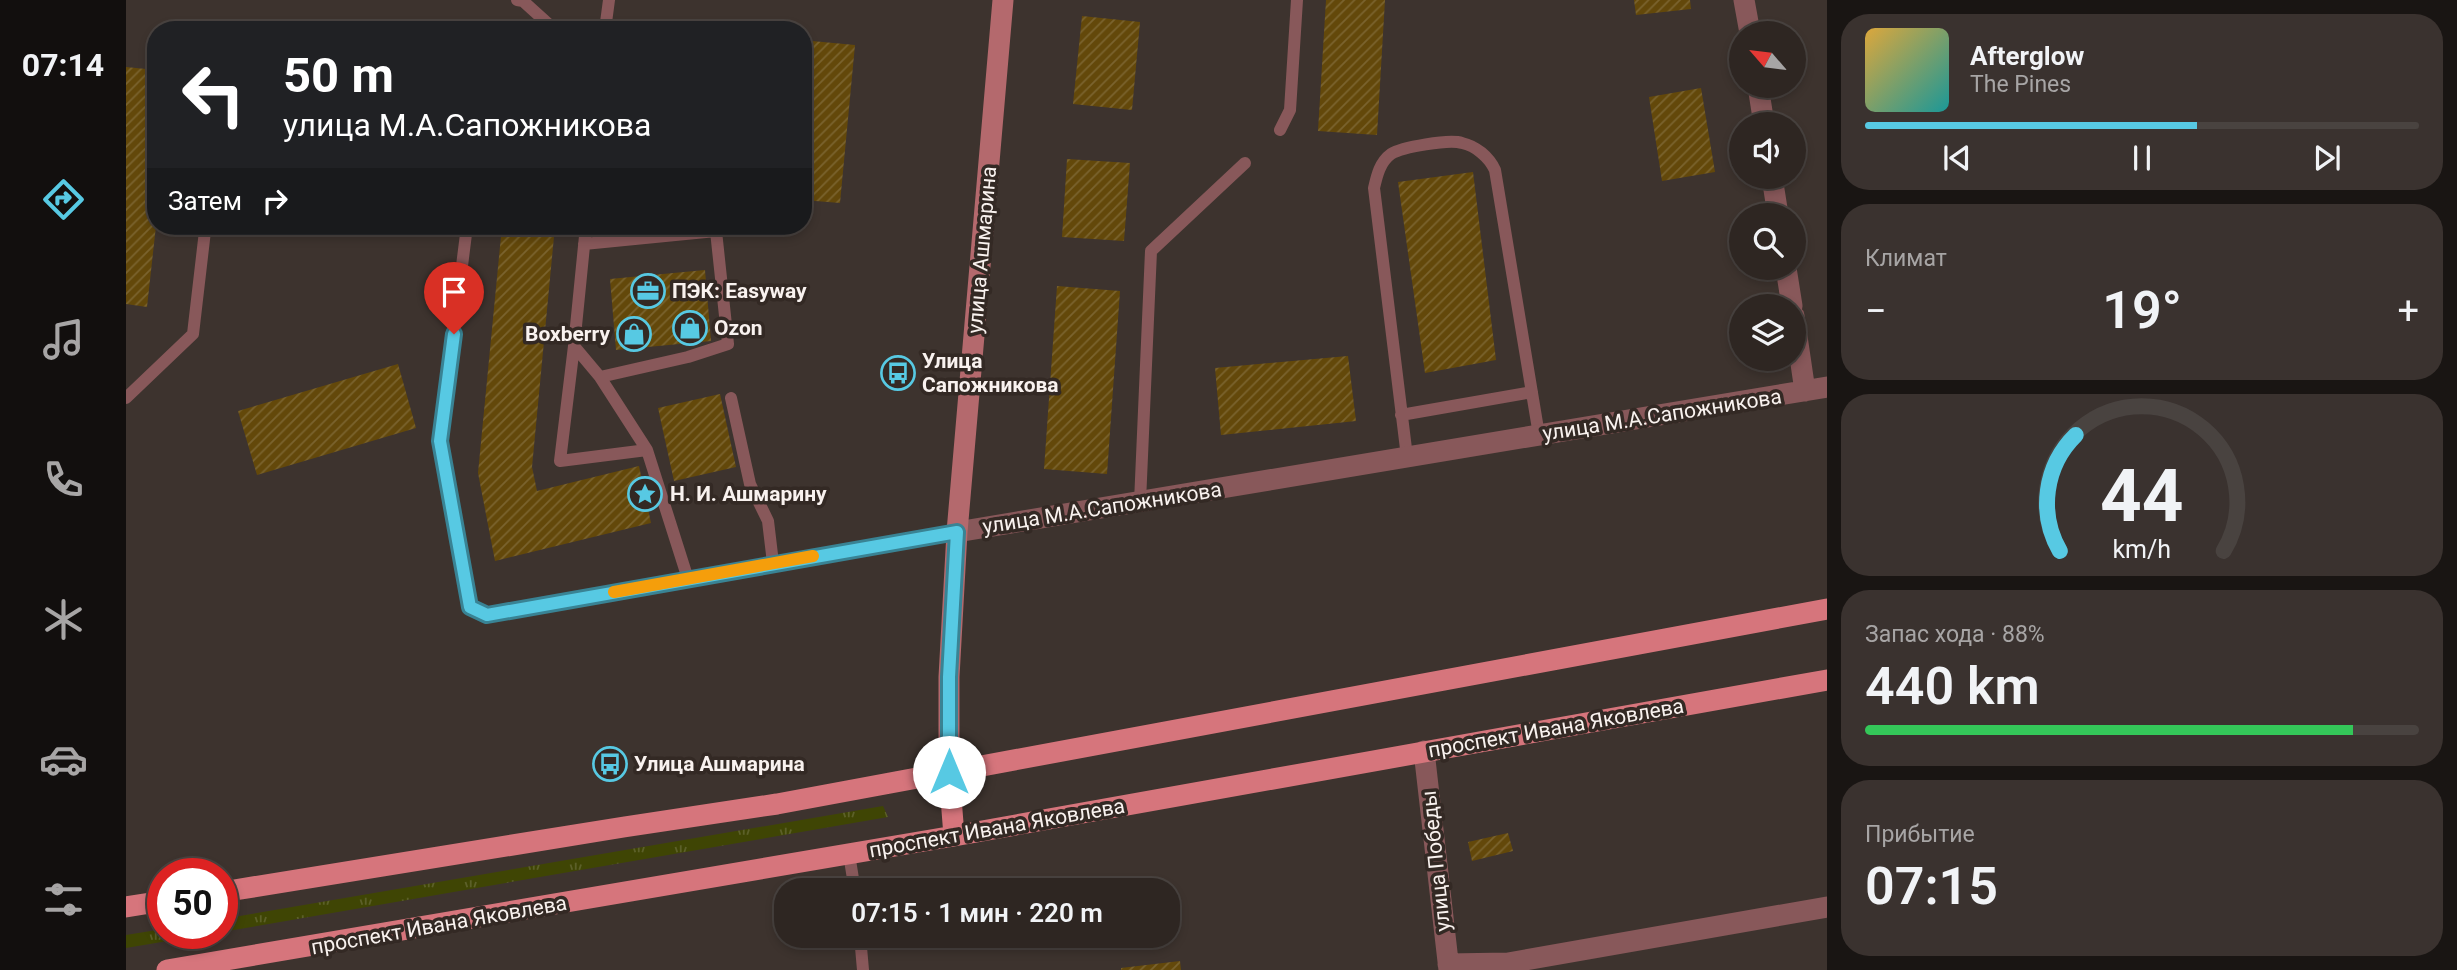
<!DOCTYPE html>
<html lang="ru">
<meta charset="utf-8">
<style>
body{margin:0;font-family:Roboto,sans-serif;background:#3a322f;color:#f1f3f6;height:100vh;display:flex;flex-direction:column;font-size:26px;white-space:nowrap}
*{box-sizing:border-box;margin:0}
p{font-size:23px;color:#a7a5a5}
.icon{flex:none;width:38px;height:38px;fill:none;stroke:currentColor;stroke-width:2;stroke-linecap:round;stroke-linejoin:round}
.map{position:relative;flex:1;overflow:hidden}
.panel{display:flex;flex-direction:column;gap:14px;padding:14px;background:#191513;width:630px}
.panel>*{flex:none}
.guide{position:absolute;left:21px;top:21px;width:665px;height:214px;border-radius:28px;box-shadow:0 4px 10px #0003,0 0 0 2px #494340;background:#202124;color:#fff;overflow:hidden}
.needle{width:46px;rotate:298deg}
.controls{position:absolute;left:1603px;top:21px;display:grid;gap:14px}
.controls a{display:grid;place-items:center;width:77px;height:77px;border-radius:50%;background:#2e2622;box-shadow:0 4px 10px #0003,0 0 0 2px #494340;font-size:35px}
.speed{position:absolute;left:21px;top:858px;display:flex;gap:14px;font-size:35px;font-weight:700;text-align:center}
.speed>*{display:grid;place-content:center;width:91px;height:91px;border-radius:50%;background:#2e2622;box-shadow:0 4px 10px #0003,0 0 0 2px #494340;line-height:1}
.speed .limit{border:10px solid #d22;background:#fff;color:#111}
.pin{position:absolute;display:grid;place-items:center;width:60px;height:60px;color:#fff;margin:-72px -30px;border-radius:50% 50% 50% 0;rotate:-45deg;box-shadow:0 0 7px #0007}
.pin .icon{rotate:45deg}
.me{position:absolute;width:77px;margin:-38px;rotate:0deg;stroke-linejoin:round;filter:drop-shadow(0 0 5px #0008)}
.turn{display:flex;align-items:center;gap:24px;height:147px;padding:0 21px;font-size:32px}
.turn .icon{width:91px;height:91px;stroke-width:2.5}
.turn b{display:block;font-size:49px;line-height:60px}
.then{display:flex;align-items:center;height:66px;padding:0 21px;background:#0003;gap:14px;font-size:26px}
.big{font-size:52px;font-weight:600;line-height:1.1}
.panel .tile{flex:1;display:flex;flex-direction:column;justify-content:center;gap:10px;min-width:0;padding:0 24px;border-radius:28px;background:#3a322f}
.panel .dial{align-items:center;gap:0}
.dial svg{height:182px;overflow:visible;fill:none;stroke:#494340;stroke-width:7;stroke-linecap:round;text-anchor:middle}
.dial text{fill:#f1f3f6;stroke:none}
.song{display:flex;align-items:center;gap:21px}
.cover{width:84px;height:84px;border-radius:10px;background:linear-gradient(135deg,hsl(40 70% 55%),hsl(180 70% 35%))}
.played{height:7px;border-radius:4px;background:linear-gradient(90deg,#57c9e3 60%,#494340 60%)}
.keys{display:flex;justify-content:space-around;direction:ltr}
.heat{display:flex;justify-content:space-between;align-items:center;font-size:38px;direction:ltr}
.charge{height:10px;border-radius:5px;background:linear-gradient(90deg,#34c759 88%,#494340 0)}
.trip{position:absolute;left:648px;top:878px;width:406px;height:70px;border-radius:28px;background:#2e2622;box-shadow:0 4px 10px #0003,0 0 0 2px #494340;font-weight:600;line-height:70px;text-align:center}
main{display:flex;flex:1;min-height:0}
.tab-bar{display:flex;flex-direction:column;width:126px;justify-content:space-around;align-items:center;background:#120f0e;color:#a7a5a5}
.tab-bar .icon{width:49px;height:49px}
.tab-bar .current{color:#57c9e3}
.tab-bar b{font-size:32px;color:#f1f3f6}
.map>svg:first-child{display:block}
.grass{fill:url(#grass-tufts)}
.building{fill:url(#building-hatch)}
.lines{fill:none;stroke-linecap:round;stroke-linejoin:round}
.lane{stroke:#88585a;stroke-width:12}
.street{stroke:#88585a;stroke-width:21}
.secondary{stroke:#b4696d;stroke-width:21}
.primary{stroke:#d6757c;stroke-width:21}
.route-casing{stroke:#398394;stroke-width:18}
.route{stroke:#57c9e3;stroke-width:12}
.slow{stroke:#f59e0b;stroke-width:12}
.labels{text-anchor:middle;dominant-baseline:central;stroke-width:7;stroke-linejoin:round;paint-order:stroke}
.street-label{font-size:21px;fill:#f9f2ef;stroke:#332924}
.poi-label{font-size:21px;font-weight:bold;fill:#f9f2ef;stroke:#332924;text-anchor:start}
</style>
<main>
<nav class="tab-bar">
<b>07:14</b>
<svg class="icon current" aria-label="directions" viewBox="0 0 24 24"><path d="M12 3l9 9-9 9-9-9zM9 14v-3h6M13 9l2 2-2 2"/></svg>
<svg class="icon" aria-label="music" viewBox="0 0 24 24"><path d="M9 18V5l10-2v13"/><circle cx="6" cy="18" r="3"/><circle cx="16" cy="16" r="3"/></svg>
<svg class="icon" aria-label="phone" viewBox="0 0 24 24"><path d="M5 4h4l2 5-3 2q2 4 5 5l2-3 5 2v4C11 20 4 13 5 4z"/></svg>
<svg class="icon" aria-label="climate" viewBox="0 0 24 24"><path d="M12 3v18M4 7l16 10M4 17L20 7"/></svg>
<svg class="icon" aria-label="car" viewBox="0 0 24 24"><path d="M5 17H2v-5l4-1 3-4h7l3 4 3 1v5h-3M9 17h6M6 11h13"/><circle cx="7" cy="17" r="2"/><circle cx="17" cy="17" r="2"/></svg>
<svg class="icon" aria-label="filters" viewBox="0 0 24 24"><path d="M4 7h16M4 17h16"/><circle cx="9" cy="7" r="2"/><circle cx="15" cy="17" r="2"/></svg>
</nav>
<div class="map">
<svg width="1701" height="970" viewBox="0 0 1701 970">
<defs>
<pattern id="grass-tufts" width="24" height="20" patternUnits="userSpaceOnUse" patternTransform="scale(1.75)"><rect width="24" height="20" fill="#3f4504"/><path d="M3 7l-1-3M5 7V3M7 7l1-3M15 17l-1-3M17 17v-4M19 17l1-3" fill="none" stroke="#5c6029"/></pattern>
<pattern id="building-hatch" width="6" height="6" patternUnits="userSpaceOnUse" patternTransform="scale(1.75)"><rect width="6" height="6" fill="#63480a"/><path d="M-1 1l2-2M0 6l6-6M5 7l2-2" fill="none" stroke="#7a632e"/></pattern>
</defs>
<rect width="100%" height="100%" fill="#3d332e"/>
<path class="grass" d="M757,806L762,817L96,932V919Z
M37,929V933H89L0,948V935Z"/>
<path class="building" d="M1200,0H1259L1251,135L1192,131Z
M1508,0H1564L1565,9L1510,15Z
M956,16L1014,22L1006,110L947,104Z
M686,41L729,45L714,203L677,200V137Z
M0,67L30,70V226L21,307L0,304Z
M1575,88L1589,172L1536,181L1523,97Z
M941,159L1004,163L998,241L936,237Z
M1347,172L1370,360L1299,373L1272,182Z
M376,226H429L406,467L411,491L513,466L525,523L369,561L352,473Z
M579,270L585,341L490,350L484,279Z
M931,286L994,291L981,474L918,469Z
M1222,356L1230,421L1095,435L1089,368Z
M272,364L290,428L131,475L112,411Z
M594,394L610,467L548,481L532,408Z
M1382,833L1387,851L1346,861L1342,842Z
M1054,961L1055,970H995V968Z"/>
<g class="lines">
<path class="lane" d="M391,0L397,1L429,30
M479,30L483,0
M1154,130L1164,110L1171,0
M341,226L314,441L344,607L361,615L831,532
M460,226L448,346L474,377L521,450L562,579
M458,244L590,231L602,344L562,357L474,377
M448,346L434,461L521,450
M0,398L67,334L79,231L81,226
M605,398L624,484L642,521L647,563
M1275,415L1406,392
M1281,457L1248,188C1251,175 1254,162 1265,154C1276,147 1323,139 1336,143C1350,146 1363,157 1369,170L1413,435
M1014,502L1025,251L1119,163
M723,854L729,891
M734,936L737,970"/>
<path class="street" d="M1618,0L1624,33
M1632,86L1638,124
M1646,177L1652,215
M1660,268L1666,306
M1668,316L1679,391
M831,532L1701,387
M1298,751L1323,970
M1322,964L1382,963L1701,907"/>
<path class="secondary" d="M823,772V677L831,532L877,0"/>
<path class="primary" d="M823,772L828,836
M96,892L498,827L651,804L1701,609
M0,907L37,901
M41,970L828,836L1701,680"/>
</g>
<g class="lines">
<g class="route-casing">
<path id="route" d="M328,334L314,441L344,607L361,615L831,532L823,677V772"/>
</g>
<use href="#route" class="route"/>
<path class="slow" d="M488,592L687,556"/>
</g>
<defs>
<g id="office-ring" transform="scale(1.75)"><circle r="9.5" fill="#332924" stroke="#57c9e3" stroke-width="1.5"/><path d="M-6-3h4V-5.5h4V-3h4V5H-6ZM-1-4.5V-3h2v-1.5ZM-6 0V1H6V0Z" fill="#57c9e3"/></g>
<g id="shop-ring" transform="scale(1.75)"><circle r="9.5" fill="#332924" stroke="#57c9e3" stroke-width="1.5"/><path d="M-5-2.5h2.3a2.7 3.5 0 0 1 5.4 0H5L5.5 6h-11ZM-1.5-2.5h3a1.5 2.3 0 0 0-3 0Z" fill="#57c9e3"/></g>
<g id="bus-ring" transform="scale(1.75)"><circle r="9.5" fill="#332924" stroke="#57c9e3" stroke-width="1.5"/><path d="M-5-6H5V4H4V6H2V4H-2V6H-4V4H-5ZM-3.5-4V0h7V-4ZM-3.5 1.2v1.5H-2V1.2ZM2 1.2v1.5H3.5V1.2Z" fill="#57c9e3"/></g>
<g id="sight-ring" transform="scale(1.75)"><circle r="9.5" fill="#332924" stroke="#57c9e3" stroke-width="1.5"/><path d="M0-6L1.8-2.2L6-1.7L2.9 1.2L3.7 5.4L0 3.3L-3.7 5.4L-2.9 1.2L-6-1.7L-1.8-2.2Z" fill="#57c9e3"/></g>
</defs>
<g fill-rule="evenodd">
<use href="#office-ring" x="522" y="291"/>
<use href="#shop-ring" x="564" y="328"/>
<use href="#shop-ring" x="508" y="334"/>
<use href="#bus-ring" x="772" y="373"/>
<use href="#sight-ring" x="519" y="494"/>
<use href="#bus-ring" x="484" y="764"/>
</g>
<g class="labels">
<g class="street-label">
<text transform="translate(856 250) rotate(-85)">улица Ашмарина</text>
<text transform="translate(1536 415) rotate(-9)">улица М.А.Сапожникова</text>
<text transform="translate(976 508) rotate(-9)">улица М.А.Сапожникова</text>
<text transform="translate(1430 728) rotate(-10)">проспект Ивана Яковлева</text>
<text transform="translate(871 828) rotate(-10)">проспект Ивана Яковлева</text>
<text transform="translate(1310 861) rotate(-96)">улица Победы</text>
<text transform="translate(313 925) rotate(-10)">проспект Ивана Яковлева</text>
</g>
<g class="poi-label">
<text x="546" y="291">ПЭК: Easyway</text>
<text x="588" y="328">Ozon</text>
<text x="484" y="334" text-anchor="end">Boxberry</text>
<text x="796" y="361">Улица<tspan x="796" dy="24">Сапожникова</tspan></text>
<text x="544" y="494">Н. И. Ашмарину</text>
<text x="508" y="764">Улица Ашмарина</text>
</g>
</g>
</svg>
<div class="controls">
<a><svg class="needle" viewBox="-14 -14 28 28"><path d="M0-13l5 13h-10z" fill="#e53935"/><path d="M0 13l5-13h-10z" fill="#a7a5a5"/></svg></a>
<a><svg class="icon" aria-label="sound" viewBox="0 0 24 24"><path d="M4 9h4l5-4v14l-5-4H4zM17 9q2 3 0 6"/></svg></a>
<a><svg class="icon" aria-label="search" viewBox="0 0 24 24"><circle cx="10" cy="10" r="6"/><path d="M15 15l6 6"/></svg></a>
<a><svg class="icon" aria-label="layers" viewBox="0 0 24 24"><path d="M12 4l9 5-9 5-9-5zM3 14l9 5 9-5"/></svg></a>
</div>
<div class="speed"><div class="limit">50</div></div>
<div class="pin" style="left:328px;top:334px;background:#d93025"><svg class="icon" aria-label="arrive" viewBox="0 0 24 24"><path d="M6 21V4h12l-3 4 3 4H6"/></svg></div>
<svg class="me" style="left:823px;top:772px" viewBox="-20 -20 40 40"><circle r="19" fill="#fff"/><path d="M0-13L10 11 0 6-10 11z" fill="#57c9e3"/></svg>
<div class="trip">07:15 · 1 мин · 220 m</div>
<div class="guide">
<div class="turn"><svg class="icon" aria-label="left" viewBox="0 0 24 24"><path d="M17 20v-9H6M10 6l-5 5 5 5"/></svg><div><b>50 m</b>улица М.А.Сапожникова</div></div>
<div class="then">Затем<svg class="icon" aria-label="right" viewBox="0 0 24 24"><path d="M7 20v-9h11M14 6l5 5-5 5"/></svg></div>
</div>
</div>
<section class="panel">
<div class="tile">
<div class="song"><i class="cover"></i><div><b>Afterglow</b><p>The Pines</p></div></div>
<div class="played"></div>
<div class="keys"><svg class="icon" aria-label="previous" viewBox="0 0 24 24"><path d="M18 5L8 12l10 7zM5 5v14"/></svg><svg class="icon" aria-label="pause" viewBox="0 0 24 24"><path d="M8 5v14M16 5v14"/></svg><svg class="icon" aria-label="next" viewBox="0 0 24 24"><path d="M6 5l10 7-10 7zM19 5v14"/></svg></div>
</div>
<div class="tile"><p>Климат</p>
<div class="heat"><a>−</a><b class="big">19°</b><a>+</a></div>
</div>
<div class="tile dial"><svg viewBox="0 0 100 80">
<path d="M14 69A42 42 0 1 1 86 69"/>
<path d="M14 69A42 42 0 0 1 21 18" stroke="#57c9e3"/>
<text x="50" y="56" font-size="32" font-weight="700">44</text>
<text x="50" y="72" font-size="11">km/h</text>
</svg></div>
<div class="tile"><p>Запас хода · 88%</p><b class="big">440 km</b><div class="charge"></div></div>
<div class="tile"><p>Прибытие</p><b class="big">07:15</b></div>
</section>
</main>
